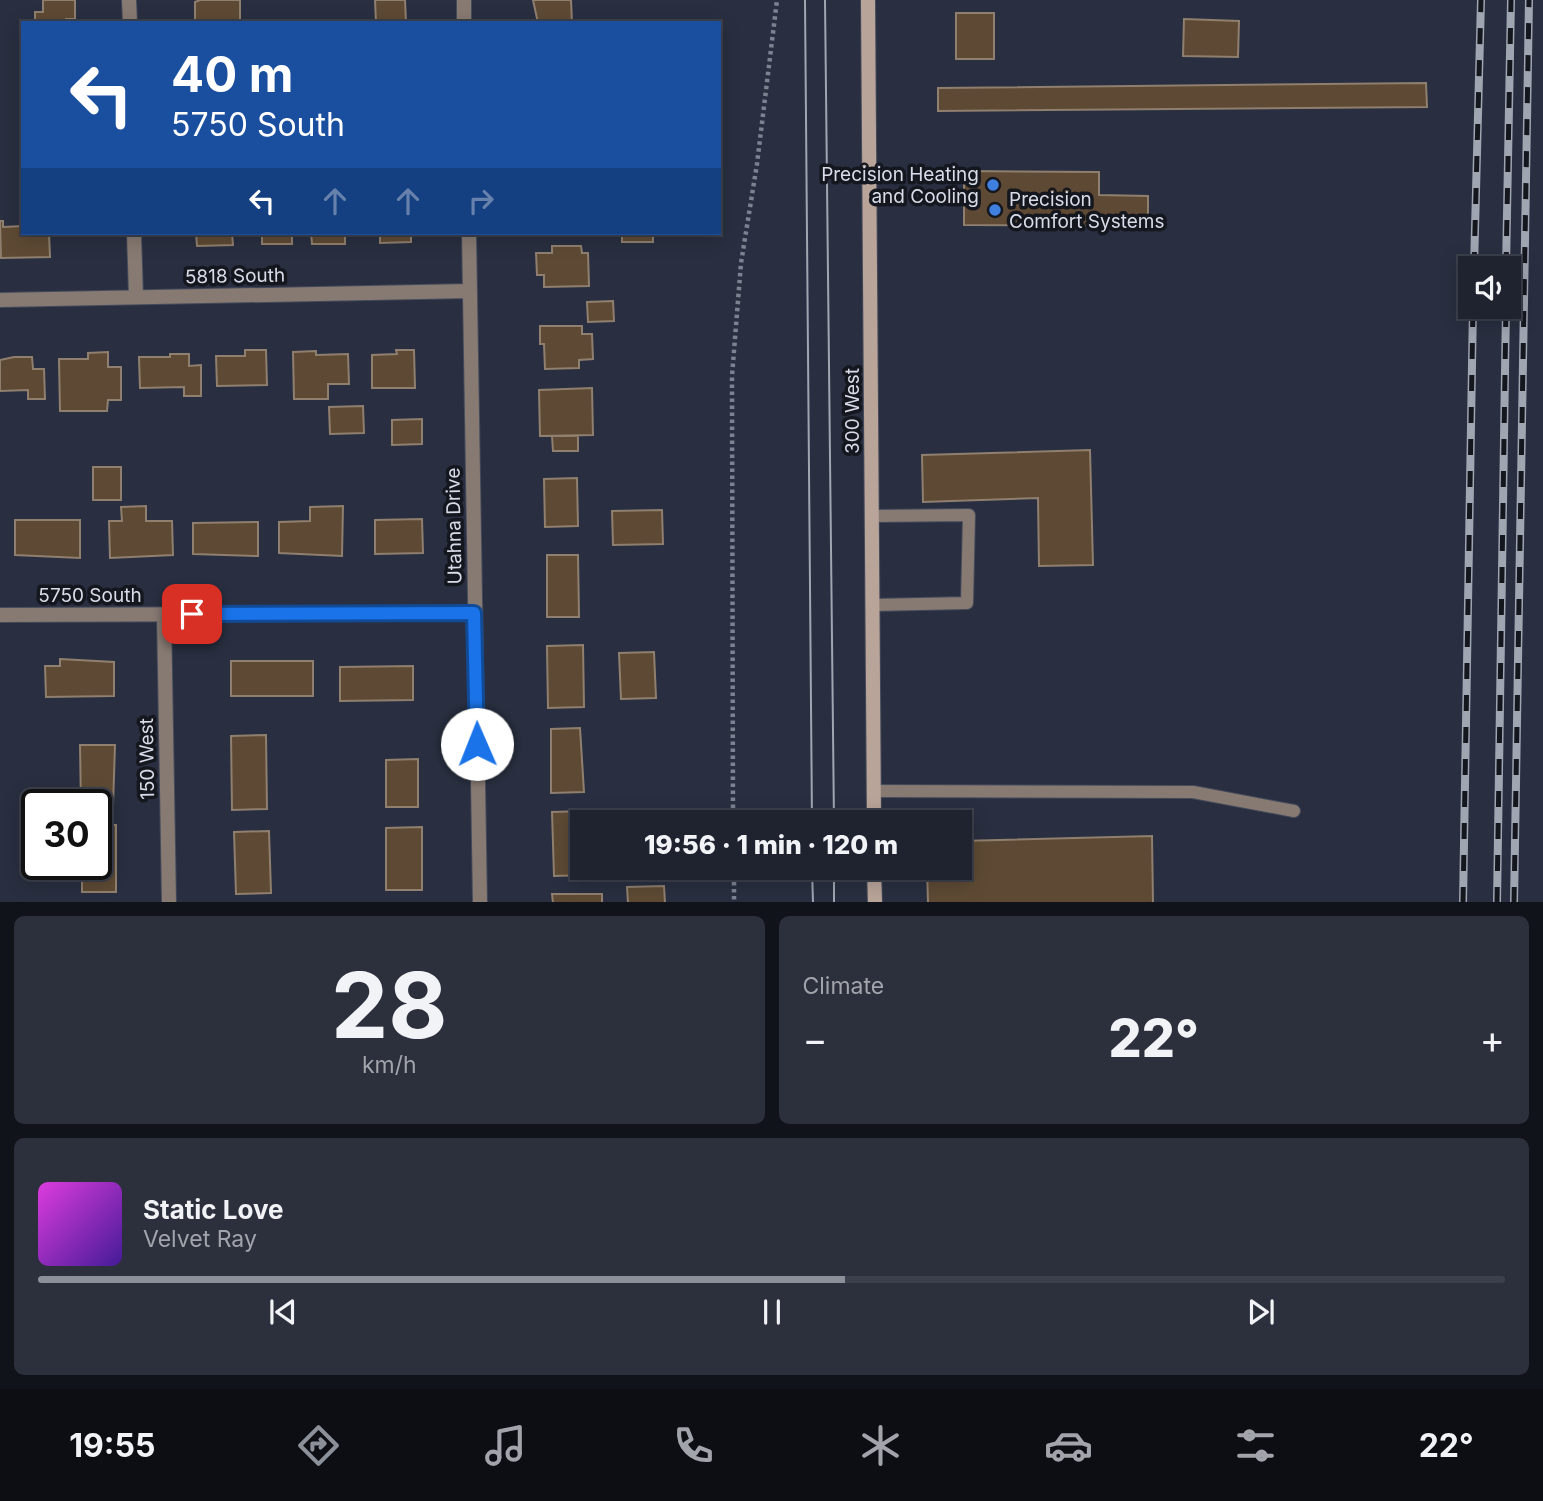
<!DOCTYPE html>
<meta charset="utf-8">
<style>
body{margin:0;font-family:Inter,sans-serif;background:#2c2f3c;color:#f1f3f6;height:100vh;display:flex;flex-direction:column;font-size:26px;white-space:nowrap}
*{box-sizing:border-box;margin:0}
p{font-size:23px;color:#a1a4ab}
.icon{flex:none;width:38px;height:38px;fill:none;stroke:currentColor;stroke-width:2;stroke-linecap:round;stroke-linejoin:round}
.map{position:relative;height:902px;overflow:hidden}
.panel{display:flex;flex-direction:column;gap:14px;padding:14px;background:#11131a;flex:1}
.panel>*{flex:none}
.guide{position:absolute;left:21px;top:21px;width:700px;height:214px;border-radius:0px;box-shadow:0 4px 18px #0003,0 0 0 2px #3c404c;background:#1a4fa0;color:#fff;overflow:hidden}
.controls{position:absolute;left:1458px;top:256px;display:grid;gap:14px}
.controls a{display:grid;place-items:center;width:63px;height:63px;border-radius:0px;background:#1f2330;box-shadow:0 4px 18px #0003,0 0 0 2px #3c404c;font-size:35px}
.speed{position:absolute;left:21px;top:789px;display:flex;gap:14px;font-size:35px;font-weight:700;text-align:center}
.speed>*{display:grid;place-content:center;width:91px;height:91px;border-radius:50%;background:#1f2330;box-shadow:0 4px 18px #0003,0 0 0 2px #3c404c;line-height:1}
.speed .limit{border:4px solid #111;border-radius:10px;background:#fff;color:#111}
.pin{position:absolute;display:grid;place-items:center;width:60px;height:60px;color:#fff;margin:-30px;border-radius:14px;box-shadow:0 4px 10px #0006}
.me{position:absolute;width:77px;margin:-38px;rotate:359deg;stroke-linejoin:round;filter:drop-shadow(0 0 5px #0008)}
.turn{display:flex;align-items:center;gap:24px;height:147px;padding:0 35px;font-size:32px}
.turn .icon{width:91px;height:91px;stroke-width:2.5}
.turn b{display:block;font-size:49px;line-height:60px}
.lanes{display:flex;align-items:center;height:66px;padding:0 35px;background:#0003;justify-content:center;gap:35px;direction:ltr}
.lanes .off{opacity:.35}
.big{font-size:52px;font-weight:800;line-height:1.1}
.panel .tile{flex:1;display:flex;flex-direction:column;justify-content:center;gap:10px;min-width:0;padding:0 24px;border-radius:10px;background:#2c2f3c}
.panel .dial{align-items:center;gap:0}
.dial b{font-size:91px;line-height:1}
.song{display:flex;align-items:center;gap:21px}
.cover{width:84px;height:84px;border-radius:10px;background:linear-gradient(135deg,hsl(300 70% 55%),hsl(260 70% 35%))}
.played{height:7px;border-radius:4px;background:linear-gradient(90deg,#8c9099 55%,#3c404c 55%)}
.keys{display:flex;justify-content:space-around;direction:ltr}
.heat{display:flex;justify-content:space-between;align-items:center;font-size:38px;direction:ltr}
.panel .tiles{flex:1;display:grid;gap:14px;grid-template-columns:1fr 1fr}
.tile:last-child{grid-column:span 2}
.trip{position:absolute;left:570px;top:810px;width:402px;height:70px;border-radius:0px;background:#1f2330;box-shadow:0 4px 18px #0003,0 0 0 2px #3c404c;font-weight:800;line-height:70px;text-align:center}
.menu{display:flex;height:112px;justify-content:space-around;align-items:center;background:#0c0e13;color:#a1a4ab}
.menu .icon{width:49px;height:49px}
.menu .on{color:#8c9099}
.menu b{font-size:32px;color:#f1f3f6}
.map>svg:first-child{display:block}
.building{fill:#5e4a34;stroke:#8f7f6e;stroke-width:2}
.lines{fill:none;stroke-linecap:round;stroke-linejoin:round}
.lane-casing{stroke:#454b5b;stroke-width:14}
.street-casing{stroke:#454b5b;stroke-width:16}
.secondary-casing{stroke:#454b5b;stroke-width:16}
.path{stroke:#7d8291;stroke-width:4.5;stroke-dasharray:3.5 3.5;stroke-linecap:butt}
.lane{stroke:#877a73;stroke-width:12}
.street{stroke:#877a73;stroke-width:14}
.secondary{stroke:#b9a499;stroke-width:14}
.tram{stroke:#a0a5b2;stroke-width:2}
.rail-casing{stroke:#a0a5b2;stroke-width:8}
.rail{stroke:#15171f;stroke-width:5;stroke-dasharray:16;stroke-linecap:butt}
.route-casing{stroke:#114b97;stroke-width:18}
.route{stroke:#1a73e8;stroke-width:12}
.shop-dot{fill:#3f7fe0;stroke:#15171f;stroke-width:2.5}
.labels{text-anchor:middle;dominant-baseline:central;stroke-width:7;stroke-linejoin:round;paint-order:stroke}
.poi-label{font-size:19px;fill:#d8dce8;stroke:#15171f;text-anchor:end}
.street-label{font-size:19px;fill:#d8dce8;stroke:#15171f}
</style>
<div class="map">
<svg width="1543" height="903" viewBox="0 0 1543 903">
<rect width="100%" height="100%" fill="#292f40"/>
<path class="building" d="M43,0H75V19H66V23H35V12H43Z
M200,0H240V23H195V2Z
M375,0H405L406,23H376Z
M533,0H571L572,23H538Z
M956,13H994V59H956Z
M1184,19L1239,21L1238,57L1183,56Z
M1426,83L1427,107L938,111V88Z
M964,171L1099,172V195L1148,196V226L964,225Z
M0,221H3V227L23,226V233H49L50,257L1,258Z
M196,233H232L233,245L197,246Z
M262,233H292V244H262Z
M311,233H345V244H312Z
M380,233H411V242L380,243Z
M622,233H653V242H622Z
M552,246H581L582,253H588L589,286L544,287V275H537L536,253H552Z
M613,301L614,321L588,322L587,302Z
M540,326H582V334H592L593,359L579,360V368L545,369L544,344H540Z
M245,350H266L267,385L217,386L216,356H245Z
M396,350H414L415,388H372V355L397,354Z
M316,351V355L348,354L349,384H328V399H294L293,352Z
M108,352V367H121V400H108L107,411H60L59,359H88V353Z
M170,354H189V366L201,365V396H184V387L140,388L139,357H170Z
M14,357H32L33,369H44L45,399H28V390L0,391V360Z
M592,388L593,435L540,436L539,390Z
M363,406L364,433L330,434L329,407Z
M422,419V444L392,445V420Z
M552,436H578V451H553Z
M1090,450L1093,565L1039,566L1038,498L923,502L922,455Z
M93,467H121V500H93Z
M577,478L578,526L545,527L544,479Z
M146,506V521H172L173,555L110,558L109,521H122L121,507Z
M343,506L342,556L279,553V522L310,521V507Z
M662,510L663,544L613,545L612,511Z
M422,519L423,553L375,554V520Z
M15,520H80V558L15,555Z
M258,522V556L193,554V523Z
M547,555H578L579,617H547Z
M583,645L584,707L548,708L547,646Z
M654,652L656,698L621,699L619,653Z
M60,659L114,662V696L46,697L45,666H60Z
M231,661H313V696H231Z
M413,666V700L340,701V667Z
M580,728L584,792L551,793V729Z
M266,735L267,809L232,810L231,736Z
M80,745H115L113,807L81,805Z
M418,759V807H386V760Z
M585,811L583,868H587L588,875L554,876L552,812Z
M96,825H116V892H82V864H96Z
M422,827V890H386V828Z
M269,831L271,893L236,894L234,832Z
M1152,836L1153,903H928L927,868H961V841Z
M664,886L665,903H628L627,887Z
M552,894H602V903H553Z"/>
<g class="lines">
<g class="lane-casing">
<path id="lane" d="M872,516L969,515L967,603L873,605
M874,791L1193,792L1294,811"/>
</g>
<g class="street-casing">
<path id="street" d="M129,0L130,23
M464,0V23
M134,233L136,297
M469,233L480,903
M0,300L470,291
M164,614L169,903
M0,615L474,613"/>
</g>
<g class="secondary-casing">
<path id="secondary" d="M868,0L874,822
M874,868L875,903"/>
</g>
<path class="path" d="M733,822L732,376L741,263L757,164L777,0
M734,868V903"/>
<use href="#lane" class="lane"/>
<use href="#street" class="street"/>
<use href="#secondary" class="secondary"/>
<path class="tram" d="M805,0L812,822
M825,0L834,822
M812,868L813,903
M834,868V903"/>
<g class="rail-casing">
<path id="rail" d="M1474,268L1481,0
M1506,268L1511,0
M1463,903L1473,306
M1497,903L1506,306
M1514,903L1529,0"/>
</g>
<use href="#rail" class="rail"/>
</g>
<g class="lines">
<g class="route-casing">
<path id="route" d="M192,614L474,613L477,744"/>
</g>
<use href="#route" class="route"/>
</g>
<g class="shop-dot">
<circle cx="993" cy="185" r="7"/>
<circle cx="995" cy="210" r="7"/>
</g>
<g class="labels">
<g class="poi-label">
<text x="979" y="174">Precision Heating<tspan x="979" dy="22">and Cooling</tspan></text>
<text x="1009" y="199" text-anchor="start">Precision<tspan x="1009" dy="22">Comfort Systems</tspan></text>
</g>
<g class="street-label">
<text transform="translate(235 276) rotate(-1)">5818 South</text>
<text transform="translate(852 411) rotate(-90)">300 West</text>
<text transform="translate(454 526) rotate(-91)">Utahna Drive</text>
<text x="90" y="595">5750 South</text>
<text transform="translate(147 759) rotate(-91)">150 West</text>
</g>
</g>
</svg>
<div class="controls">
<a><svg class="icon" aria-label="sound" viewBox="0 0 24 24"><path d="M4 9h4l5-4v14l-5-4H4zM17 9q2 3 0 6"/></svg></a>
</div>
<div class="speed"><div class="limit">30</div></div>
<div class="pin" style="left:192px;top:614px;background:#d93025"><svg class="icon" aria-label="arrive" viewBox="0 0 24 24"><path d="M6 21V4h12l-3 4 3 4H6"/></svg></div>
<svg class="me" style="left:477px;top:744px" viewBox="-20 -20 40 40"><circle r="19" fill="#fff"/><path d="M0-13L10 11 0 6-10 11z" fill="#1a73e8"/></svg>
<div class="trip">19:56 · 1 min · 120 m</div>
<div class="guide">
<div class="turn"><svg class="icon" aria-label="left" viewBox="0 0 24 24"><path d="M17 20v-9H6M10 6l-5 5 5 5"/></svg><div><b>40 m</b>5750 South</div></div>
<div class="lanes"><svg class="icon" aria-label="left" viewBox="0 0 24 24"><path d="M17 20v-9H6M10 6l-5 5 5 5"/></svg><svg class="icon off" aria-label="ahead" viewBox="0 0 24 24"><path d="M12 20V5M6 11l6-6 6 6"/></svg><svg class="icon off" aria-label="ahead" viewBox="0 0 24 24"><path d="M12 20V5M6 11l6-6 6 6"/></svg><svg class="icon off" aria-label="right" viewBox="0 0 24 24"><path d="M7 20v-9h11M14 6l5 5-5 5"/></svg></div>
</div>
</div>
<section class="panel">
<div class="tiles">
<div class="tile dial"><b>28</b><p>km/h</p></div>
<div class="tile"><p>Climate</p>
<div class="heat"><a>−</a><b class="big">22°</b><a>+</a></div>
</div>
<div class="tile">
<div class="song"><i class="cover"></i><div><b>Static Love</b><p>Velvet Ray</p></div></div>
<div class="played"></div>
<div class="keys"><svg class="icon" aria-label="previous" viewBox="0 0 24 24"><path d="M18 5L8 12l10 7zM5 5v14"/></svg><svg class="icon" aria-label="pause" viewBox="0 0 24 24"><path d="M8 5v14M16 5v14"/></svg><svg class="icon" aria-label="next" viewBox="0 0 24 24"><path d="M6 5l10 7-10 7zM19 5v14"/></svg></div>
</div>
</div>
</section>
<nav class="menu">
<b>19:55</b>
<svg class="icon on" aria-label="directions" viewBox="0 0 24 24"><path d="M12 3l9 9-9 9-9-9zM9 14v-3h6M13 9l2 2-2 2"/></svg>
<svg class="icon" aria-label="music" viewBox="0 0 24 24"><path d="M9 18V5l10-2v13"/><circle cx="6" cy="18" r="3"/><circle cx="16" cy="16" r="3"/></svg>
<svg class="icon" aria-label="phone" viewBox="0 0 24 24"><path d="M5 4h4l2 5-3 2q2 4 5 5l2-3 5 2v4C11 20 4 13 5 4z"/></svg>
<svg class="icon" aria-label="climate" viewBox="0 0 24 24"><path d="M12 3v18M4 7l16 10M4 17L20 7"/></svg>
<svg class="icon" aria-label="car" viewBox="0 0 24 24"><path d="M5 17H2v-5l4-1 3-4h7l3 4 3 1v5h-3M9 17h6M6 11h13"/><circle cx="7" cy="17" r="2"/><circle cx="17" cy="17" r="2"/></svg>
<svg class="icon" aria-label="filters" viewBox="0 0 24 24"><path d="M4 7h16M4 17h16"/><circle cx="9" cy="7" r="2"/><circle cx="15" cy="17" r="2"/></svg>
<b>22°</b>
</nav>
